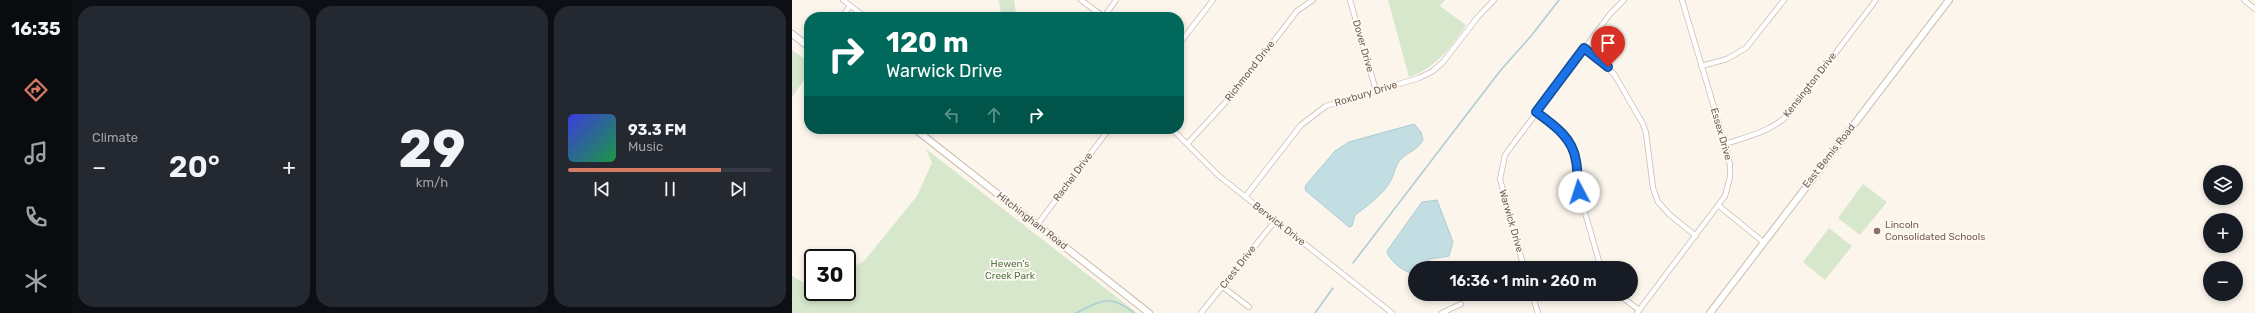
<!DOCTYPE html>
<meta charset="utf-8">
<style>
body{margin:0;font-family:Rubik,sans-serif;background:#242831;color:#f1f3f6;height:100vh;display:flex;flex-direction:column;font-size:15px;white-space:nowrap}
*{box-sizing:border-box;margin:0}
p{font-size:13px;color:#9ea1a6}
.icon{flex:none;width:22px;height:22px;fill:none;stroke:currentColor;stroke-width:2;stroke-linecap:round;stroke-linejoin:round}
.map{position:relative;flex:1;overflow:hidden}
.side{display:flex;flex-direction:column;gap:6px;padding:6px;background:#0d0f14;width:720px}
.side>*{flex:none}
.banner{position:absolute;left:12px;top:12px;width:380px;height:122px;border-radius:16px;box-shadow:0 2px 6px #0003;background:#00695c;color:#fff;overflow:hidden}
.fabs{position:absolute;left:1411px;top:165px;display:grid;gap:8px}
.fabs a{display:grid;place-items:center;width:40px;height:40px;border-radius:50%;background:#171b24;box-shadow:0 2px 6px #0003;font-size:20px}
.speed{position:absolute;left:12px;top:249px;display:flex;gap:8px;font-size:20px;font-weight:700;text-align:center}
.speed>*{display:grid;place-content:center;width:52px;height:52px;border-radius:50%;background:#171b24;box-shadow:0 2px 6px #0003;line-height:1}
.speed .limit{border:2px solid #111;border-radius:6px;background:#fff;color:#111}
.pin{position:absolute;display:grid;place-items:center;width:34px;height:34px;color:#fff;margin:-41px -17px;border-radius:50% 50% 50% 0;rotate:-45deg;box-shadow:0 0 4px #0007}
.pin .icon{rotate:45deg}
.me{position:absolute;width:44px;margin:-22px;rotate:355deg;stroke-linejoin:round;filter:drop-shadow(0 0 3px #0008)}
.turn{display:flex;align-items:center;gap:14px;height:84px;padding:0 16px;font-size:18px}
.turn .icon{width:52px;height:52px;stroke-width:2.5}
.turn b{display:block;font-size:28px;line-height:34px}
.lanes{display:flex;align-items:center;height:38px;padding:0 16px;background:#0003;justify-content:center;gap:20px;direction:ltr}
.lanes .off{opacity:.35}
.big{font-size:30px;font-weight:600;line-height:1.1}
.side .widget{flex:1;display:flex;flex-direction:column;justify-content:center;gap:6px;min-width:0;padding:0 14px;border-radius:16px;background:#242831}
.side .dial{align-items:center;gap:0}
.dial b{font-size:52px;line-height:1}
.song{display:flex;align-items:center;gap:12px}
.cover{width:48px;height:48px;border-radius:6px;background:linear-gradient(135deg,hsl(240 70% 55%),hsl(140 70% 35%))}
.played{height:4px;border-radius:2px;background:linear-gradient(90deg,#d57b61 75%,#363941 75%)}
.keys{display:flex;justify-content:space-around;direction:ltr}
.heat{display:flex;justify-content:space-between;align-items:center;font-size:22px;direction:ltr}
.side .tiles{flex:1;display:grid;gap:6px;grid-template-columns:repeat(3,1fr)}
.trip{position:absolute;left:616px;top:261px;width:230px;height:40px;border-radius:20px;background:#171b24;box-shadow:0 2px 6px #0003;font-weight:600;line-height:40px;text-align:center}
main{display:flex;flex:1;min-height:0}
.menu{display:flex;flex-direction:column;width:72px;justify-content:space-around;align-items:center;background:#090b0e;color:#9ea1a6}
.menu .icon{width:28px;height:28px}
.menu .active{color:#d57b61}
.menu b{font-size:18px;color:#f1f3f6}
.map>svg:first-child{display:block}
.green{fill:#d7e7cc}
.water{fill:#c3dee2;stroke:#aacdd3}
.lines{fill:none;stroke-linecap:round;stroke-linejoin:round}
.stream{stroke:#aacdd3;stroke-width:1.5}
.street-casing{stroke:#c9bcb0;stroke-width:6}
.secondary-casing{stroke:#ccbcaf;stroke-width:8}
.street{stroke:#fff;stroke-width:4.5}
.secondary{stroke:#fff;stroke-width:6}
.route-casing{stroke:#114b97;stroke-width:10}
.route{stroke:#1a73e8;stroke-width:7}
.education-dot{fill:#8d6e63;stroke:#fdf9f3;stroke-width:1.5}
.labels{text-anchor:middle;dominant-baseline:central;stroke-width:3.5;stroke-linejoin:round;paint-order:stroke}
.street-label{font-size:10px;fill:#735e52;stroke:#fdf9f3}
.education-label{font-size:10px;fill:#785e54;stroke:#fdf9f3;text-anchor:start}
.park-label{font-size:10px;fill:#58784b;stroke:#fdf9f3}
</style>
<main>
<nav class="menu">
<b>16:35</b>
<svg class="icon active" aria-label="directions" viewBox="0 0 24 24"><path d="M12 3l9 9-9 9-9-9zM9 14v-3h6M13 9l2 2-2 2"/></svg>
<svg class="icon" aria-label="music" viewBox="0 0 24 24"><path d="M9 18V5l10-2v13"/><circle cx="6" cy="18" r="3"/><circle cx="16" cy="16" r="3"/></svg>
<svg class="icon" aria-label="phone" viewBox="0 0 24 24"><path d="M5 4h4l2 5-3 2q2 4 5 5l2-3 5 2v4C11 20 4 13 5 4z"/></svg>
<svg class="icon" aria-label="climate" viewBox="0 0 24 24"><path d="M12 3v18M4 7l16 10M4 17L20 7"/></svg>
</nav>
<section class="side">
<div class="tiles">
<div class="widget"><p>Climate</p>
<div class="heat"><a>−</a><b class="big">20°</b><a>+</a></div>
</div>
<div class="widget dial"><b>29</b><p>km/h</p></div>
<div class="widget">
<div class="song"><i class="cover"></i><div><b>93.3 FM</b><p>Music</p></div></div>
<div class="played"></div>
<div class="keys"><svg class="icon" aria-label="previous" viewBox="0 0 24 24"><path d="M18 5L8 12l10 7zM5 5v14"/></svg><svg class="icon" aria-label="pause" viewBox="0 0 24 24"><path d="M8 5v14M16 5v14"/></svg><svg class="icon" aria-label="next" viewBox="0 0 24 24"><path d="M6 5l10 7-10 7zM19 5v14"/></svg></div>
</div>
</div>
</section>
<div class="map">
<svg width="1463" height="313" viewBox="0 0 1463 313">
<rect width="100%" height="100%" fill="#fbf5ec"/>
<path class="green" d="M207,0H222L224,13L245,14L244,17H207L209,15Z
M596,0H653L648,6L674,25C658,48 644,68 617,77Z
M0,50L17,62V73L0,97Z
M134,149L345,313H0V276L12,283L21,272V292H55V271L73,260L125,196L140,163Z
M1071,184L1095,202L1068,235L1046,218Z
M1037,228L1060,246L1033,280L1011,262Z"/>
<path class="water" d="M622,124L629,132L631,140C626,149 617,152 610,158C603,165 603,172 599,180C592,194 575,206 563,215L560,226L557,227L513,190L514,185L543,151L557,142Z
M645,200L661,242L657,256L638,259L629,268H623V274C613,273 597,261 595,251L630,202Z"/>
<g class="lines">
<path class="stream" d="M561,263L708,71L739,36L767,0
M284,313C309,301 317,293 342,313
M523,313L541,288"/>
<g class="street-casing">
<path id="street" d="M51,0L73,17
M289,0L312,17
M558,0L584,91
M1452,0L1463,9
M50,17L58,6
M312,17L324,0
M387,44L421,0
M792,48L822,74L851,124L854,133L861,188L866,202L878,215L904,236
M909,66L935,59L954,48L992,0
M744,112L766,129L776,139L783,152L787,192L809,268
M380,129L427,176L600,313
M396,143L442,93L505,11L521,0
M933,144C957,136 978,132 997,114L1084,0
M453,197L509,125L534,106L627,78L641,71L651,62L685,18L702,0
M927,206L970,241
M245,225L317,129
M732,268L708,179L713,155L818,14L832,0
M431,287L457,307
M740,294L746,313
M826,294L847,310
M409,313L483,221
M650,313L669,304
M845,313L933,196L938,177V165L933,144L890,0"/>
</g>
<g class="secondary-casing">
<path id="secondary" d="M0,34L17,47
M123,129L357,313
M918,313L1157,0"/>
</g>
<use href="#street" class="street"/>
<use href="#secondary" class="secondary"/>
</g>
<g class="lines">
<g class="route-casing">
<path id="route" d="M787,192C785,181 786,171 784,161C781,138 762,125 744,112L792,48L816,67"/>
</g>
<use href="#route" class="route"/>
</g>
<circle class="education-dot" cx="1085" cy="231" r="4"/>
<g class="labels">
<g class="street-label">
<text transform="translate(571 46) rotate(74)">Dover Drive</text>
<text transform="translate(458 71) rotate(-52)">Richmond Drive</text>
<text transform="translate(1018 85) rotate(-52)">Kensington Drive</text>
<text transform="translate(574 94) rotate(-17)">Roxbury Drive</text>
<text transform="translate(929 134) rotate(74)">Essex Drive</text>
<text transform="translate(1037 156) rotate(-52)">East Bemis Road</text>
<text transform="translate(281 177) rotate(-53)">Rachel Drive</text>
<text transform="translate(240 221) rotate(38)">Hitchingham Road</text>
<text transform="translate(719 221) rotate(74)">Warwick Drive</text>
<text transform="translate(487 224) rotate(38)">Berwick Drive</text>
<text transform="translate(446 267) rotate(-52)">Crest Drive</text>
</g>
<g class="education-label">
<text x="1093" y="225">Lincoln<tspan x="1093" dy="12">Consolidated Schools</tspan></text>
</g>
<g class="park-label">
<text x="218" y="264">Hewen's<tspan x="218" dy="12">Creek Park</tspan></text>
</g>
</g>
</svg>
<div class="fabs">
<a><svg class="icon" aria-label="layers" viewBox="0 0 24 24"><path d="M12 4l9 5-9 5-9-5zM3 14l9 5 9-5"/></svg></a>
<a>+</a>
<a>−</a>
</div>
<div class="speed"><div class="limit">30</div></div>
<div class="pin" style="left:816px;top:67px;background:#d93025"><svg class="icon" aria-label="arrive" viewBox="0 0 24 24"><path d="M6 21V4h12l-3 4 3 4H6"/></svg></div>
<svg class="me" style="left:787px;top:192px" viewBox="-20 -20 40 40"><circle r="19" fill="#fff"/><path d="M0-13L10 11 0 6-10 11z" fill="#1a73e8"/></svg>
<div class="trip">16:36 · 1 min · 260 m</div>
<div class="banner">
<div class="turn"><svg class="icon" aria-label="right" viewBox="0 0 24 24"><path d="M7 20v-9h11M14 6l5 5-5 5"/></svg><div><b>120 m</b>Warwick Drive</div></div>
<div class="lanes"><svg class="icon off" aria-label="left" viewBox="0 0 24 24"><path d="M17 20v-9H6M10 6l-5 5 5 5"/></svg><svg class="icon off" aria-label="ahead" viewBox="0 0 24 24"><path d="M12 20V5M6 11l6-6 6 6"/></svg><svg class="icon" aria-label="right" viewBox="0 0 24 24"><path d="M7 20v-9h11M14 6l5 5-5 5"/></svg></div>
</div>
</div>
</main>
